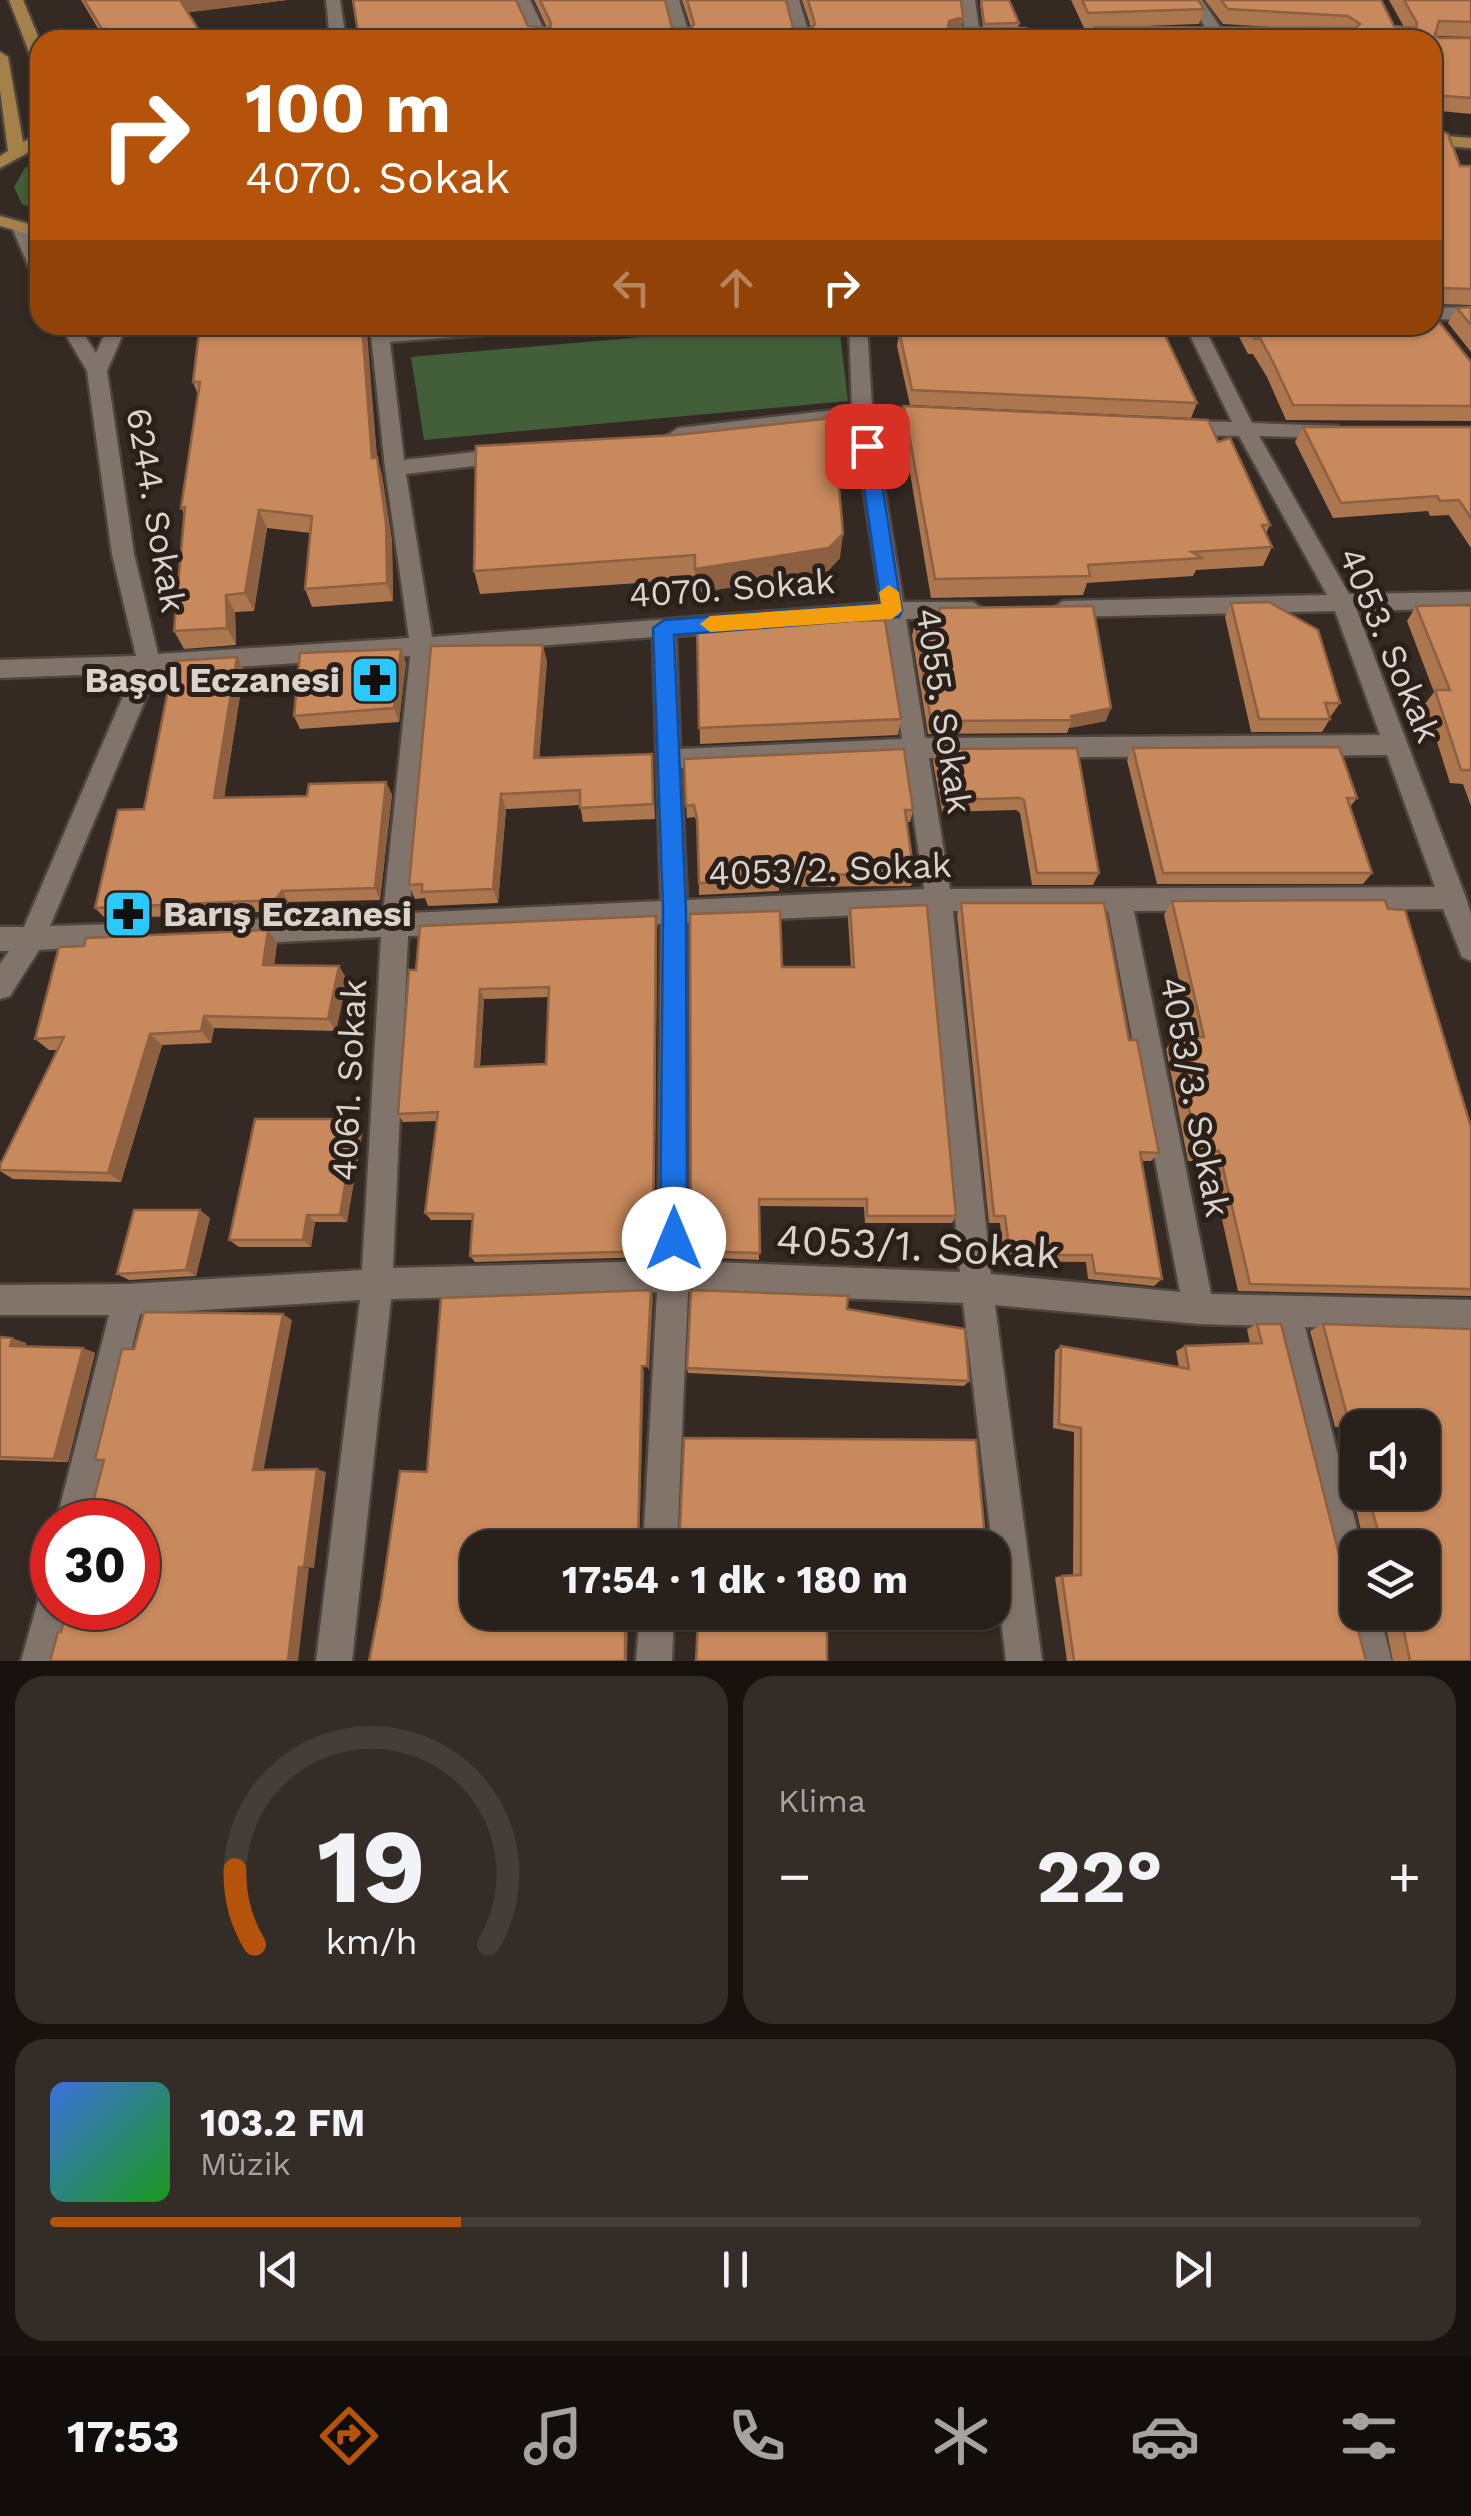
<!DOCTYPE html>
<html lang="tr">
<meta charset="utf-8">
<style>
body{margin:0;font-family:"Work Sans",sans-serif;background:#342d27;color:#f1f3f6;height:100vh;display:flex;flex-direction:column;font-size:38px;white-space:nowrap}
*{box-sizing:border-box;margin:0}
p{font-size:32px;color:#a5a3a2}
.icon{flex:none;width:55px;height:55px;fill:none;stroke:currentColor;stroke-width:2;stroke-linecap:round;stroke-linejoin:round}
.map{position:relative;height:1661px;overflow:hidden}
.side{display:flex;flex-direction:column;gap:15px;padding:15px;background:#16120e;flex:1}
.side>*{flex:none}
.top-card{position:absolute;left:30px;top:30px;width:1412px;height:305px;border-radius:30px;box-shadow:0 2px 8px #0004,0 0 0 2px #443e39;background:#b45309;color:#fff;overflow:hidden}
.controls{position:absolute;left:1340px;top:1410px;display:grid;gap:20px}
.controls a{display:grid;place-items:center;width:100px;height:100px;border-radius:20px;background:#28201a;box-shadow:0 2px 8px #0004,0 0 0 2px #443e39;font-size:50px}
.speed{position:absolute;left:30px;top:1500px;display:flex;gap:20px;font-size:50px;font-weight:700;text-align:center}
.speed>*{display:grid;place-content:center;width:130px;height:130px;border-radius:50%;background:#28201a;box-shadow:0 2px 8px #0004,0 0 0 2px #443e39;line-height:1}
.speed .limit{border:15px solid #d22;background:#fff;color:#111}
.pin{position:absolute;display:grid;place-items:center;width:85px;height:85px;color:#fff;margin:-42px;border-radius:20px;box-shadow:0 5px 15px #0006}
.me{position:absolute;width:110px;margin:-55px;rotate:0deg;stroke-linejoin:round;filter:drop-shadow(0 0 8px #0008)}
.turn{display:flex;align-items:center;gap:35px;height:210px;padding:0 50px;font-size:45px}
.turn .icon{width:130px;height:130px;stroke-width:2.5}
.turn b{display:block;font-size:70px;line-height:85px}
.lanes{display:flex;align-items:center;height:95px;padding:0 50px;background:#0003;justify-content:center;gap:50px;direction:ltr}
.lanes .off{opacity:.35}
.big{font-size:75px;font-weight:700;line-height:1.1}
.side .widget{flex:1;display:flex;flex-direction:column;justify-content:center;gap:15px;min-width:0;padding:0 35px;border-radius:30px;background:#342d27}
.side .dial{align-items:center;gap:0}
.dial svg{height:260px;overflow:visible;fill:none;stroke:#443e39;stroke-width:7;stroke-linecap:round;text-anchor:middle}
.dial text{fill:#f1f3f6;stroke:none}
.song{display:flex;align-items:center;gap:30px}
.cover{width:120px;height:120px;border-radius:15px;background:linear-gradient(135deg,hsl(220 70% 55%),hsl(120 70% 35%))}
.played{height:10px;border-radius:5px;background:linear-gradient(90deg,#b45309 30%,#443e39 30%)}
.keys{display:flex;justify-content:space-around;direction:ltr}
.heat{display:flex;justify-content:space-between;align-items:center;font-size:55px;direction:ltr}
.side .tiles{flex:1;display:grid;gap:15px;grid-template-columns:1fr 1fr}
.widget:last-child{grid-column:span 2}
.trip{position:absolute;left:460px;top:1530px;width:550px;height:100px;border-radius:30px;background:#28201a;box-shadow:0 2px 8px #0004,0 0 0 2px #443e39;font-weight:700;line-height:100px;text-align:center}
.dock{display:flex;height:160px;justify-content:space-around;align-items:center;background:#100d0a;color:#a5a3a2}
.dock .icon{width:70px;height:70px}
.dock .active{color:#b45309}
.dock b{font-size:45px;color:#f1f3f6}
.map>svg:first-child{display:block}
.green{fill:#425f3a}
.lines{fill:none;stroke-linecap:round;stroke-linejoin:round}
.minor-casing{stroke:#4e453e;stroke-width:5}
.major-casing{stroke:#4e453e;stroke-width:5}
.minor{fill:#81746b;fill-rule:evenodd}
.major{fill:#a38149;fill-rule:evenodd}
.wall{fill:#ac764f;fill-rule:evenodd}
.shaded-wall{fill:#8c6040}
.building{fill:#c8895c;stroke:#8c6040;stroke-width:2.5;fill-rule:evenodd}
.route{fill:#1a73e8;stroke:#114b97;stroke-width:2.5}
.slow{fill:#f59e0b}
.labels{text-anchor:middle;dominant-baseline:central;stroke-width:10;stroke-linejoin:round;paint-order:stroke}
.street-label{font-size:35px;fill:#dad2cd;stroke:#2b2019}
.poi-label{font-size:35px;font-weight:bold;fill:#dad2cd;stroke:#2b2019;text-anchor:end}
.near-street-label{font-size:42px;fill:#dad2cd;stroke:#2b2019}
</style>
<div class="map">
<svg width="1471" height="1661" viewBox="0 0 1471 1661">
<rect width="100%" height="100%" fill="#352a23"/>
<path class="green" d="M40,158V211L22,204L14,187L25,168Z
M782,325H839L848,401L424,440L411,357Z"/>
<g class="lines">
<g class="minor-casing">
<path id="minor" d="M326,0H340L346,40H330Z
M516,0H530L549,40H533Z
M665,0H679L691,40H675Z
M785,0H799L811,40H795Z
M961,0H975L980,35L1127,29L1135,34C1115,47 981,40 948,40L965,35Z
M1188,0H1202L1229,40H1213Z
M22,225C41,233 40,259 40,278L31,272L13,230Z
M1432,307L1471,308V320L1432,319Z
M60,325H78L96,353L109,325H127L107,371L134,554L158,654L409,638L385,468L370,325H388L389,330L540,325L531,331L390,342L404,460L509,448L519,455L509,462L406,474L432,637L881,603L853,421L678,442L668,435L678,428L852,408L849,325H867L872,407L936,410L946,417L936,424L873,420L903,602H973L984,610L973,618L906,619L925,738L1380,735L1335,611L1063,617L1052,609L1063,601L1327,595L1239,436L1181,435L1171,428L1181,421L1232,422L1185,325H1203L1252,423L1338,426V436L1331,438L1259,436L1349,594L1471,592V608L1357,611L1466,898L1471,914V961L1462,957L1443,909L1134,911L1211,1294L1471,1300V1332L1305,1327L1362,1548H1358V1612H1379L1392,1661H1356L1274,1326L1199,1324L995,1305L1042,1661H1006L963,1303L688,1292L677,1548H643L657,1292L391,1299L352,1661H316L360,1300L140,1314L90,1522H56L109,1315H0V1285L128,1284L362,1270L381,937L238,944L229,940L225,932L229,924L238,920L383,914L410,656L157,672L50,926L118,924L127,928L131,936L127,944L39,950L10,996L0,999V964L9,951H0V927H24L133,673L0,678V660L136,656L112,554L87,371ZM884,620L902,739L680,749L676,636ZM653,637L661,901L409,913L433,654ZM1387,755L1435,887L950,889L929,758ZM905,758L924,889L687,900L681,768ZM953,911H1108L1180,1292L991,1274ZM927,912L960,1272L688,1261L687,923ZM661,924L658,1261L393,1268L408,936Z
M52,1589V1608H69L57,1661H21L40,1594Z
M640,1612H674L672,1661H636Z"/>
</g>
<g class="major-casing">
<path id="major" d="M9,0H23L40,41V65L32,60Z
M0,52L8,57L23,142L40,134V146L0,168V156L8,151L0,90Z
M1432,135L1471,138V148L1432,145Z
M0,216L40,227V237L0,226Z"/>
</g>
<use href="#minor" class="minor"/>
<use href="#major" class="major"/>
</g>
<path class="wall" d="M81,0H287L188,12L205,40H105Z
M534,0H665L672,28H691L682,0H786L793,28H811L802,0H961L963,17L962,28H983L980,5V0L1019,23L1018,28L1032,40H360L358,32L528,26L547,28Z
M1071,0H1198L1204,9L1199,24L1118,27L1286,28L1223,24L1205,0H1381L1394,26L1404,27L1389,0H1471V37L1437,36L1439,38H1471V114L1440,111L1441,116L1436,128L1460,166H1471V305L1437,304L1433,313L1471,362V421L1286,420L1267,377L1253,354H1248L1233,325H1432V40H1092L1094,28H1084Z
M1471,307V352L1448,323L1457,308Z
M200,325H365L377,457L382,475L392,541L393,601L312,607L305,589L311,533L267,528L254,611L235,612L236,645L184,649L174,631L184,513L181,508L198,395L193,382Z
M899,325H1160L1197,403L1191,418L910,405L897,346L900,330Z
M904,406L1218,442L1270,525L1266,533L1272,547L1263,566L1196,570L1193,576L1087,583L1083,595L931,598L902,425Z
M1303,427H1471V548L1449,515L1430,516L1428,511L1333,518L1295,442Z
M476,446L840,558L827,572L696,593V579L480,594L474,571Z
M1231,603L1340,703L1331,716H1329L1330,719L1322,732H1251L1225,617Z
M1471,605V806L1463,784L1450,783L1425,704L1434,692L1407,621L1416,606Z
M939,608L1106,721L1069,728L1067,733L928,734L912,636L915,622L936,621Z
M697,624L901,719L898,735L700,744Z
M401,649L406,663L399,722L300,729L294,716Z
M237,657L244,670L224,798L307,796L386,782L392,795L380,900L289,902L282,911L106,919L95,908L144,809Z
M547,661L539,758L652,754L655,819L583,822L580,805L506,809L498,903L428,906L425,898L415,899L409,885Z
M1077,748L1099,873L1093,885H1032L1020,813L1016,810L942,812L933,762L936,749Z
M1133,748L1357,798L1350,807L1372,873L1363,884H1157L1127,760Z
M684,759L913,810L910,822H907L914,874L911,886L779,887V891L699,895L698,829L695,817L687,818Z
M1172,901L1471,1127V1296L1238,1291L1209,1161H1188L1166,1049L1174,1038L1192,1037L1164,915Z
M961,903L1129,1040L1159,1153L1151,1161H1142L1162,1279L1154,1286L1088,1279L1086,1262L1004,1261L1000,1223H989L957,915Z
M850,908L956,1216L952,1223H865L864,1207L759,1206V1260L692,1257L691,1251L782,967H851L848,919Z
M657,927L654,1257L475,1262L470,1256L473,1220H431L425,1213L437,1121L403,1122L398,1114L416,970ZM549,997L546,1064L480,1067L484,999Z
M268,930L277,943L274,966L347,979L336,1031L214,1028L211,1043L162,1045L121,1182L13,1179L0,1171V1165L58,1050H49L35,1039L84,946Z
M363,1128L347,1222H315L311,1247H239L229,1240Z
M210,1218L196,1276L129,1280L117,1274Z
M847,1309L969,1381L964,1386L688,1373L687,1368Z
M1257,1324L1366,1661H1067L1055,1577L1073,1575L1074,1432L1053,1428L1055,1351L1061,1346L1179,1367L1176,1351L1185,1346L1250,1344L1247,1329Z
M1323,1324L1471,1329V1661H1393L1383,1612H1422V1548H1365L1356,1509L1384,1506L1381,1492H1422V1428L1335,1427L1310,1331Z
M0,1337L26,1343L25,1346L83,1348L95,1353L68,1462L0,1460Z"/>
<path class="shaded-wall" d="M180,0H287L184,13Z
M963,17L961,32L947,36L949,21Z
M102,29H105L110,40H106Z
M362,325H365L367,330L377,457L382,475L392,541L393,601L387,583L372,458Z
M259,510L267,528L254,611L245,593Z
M843,534L840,558L827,572L696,593L695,569Z
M226,595L235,612L236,645L227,628Z
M543,645L547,661L538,774L534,758Z
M401,649L406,663L399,722L394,708Z
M237,657L244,670L222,811L214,798Z
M1111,708L1106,721L1069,728L1072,720L1071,716Z
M386,782L392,795L380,900L375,888Z
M501,794L506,809L498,903L493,889Z
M282,891L289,902L282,911L275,900Z
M656,916L657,927L654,1257L653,1251Z
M268,930L277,943L272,978L263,965Z
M339,966L347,979L336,1031L328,1019Z
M480,989L484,999L479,1076L475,1067Z
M204,1016L214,1028L211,1043L201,1031Z
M150,1034L162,1045L121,1182L108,1173Z
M356,1119L363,1128L347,1222L340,1215Z
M200,1210L210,1218L196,1276L186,1270Z
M307,1215L315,1222L311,1247L303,1240Z
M651,1290L653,1296L649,1371L647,1366Z
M283,1314L292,1320L263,1473L253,1470Z
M12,1338L26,1343L24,1351L10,1346Z
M83,1348L95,1353L68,1462L54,1459Z
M642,1366L644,1371L639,1548L637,1546Z
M317,1469L326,1472L314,1568L304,1567Z
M299,1567L309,1568L298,1661H288Z
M625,1617H628L627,1661H625Z"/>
<path class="building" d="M84,0H180L205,40H112L105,29H102Z
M353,0H516L528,26L550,28L551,23L540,0H665L672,28H691L694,24L687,0H786L793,28H812L815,24L808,0H961L963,17L949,21L948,28H1026L1032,40H361L358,32Z
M981,0H1009L1019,23L984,24Z
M1082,0H1198L1204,9L1088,13Z
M1221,0H1381L1394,26L1416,28L1417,23L1404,0H1471V22L1439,21L1435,35L1439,38H1471V98L1433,95L1441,116L1436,120V129L1448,134L1460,166H1471V289L1440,288L1437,306L1432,308V40H1101L1095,27L1356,28L1360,24L1348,16L1228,9Z
M1471,307V325L1457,308Z
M1432,313L1471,362V406L1293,405L1273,362L1260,338L1255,339L1247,325H1432Z
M200,325H362L372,458L377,457L386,523L387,583L305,589L312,516L259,510L245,593L226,595L227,628L174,631L185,507L181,508L200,382H193Z
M905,325H1160L1197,403L912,390L899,330H906Z
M904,406L1208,420L1218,442L1230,438L1270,525H1262L1272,547L1192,552L1202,558L1088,565L1090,576L935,579Z
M833,418L843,534L829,548L695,569V555L474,571L476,446L676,435Z
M1303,427H1471V518L1459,500L1440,501L1437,496L1341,503Z
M1269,602L1318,630L1340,703H1325L1330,719H1259L1231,603Z
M1471,605V770H1461L1435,690H1450L1416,606Z
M1093,606L1111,708L1071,716L1072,720L931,721L915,622L942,621L939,608Z
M885,620L901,719L699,728L697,624Z
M543,645L534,758L652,754L653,804L580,808V790L501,794L493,889L422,892V884L409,885L431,646Z
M401,649L394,708L294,716L300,653Z
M237,657L214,798L307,796L309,784L386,782L375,888L282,891L275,900L95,908L118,810L144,809L174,661Z
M1339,747L1357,798H1347L1372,873H1163L1133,748Z
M1077,748L1099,873H1037L1024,800L1020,798L945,800L936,749Z
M904,749L913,810H905L914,874L779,875L780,880L699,883L697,818L694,805L686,806L684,759Z
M1385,900L1388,909L1405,910L1471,1127V1289L1250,1284L1219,1151H1198L1174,1038L1204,1037L1172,901Z
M961,903H1104L1129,1040H1137L1159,1153L1140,1152L1162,1279L1095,1273L1092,1255H1010L1005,1216H994Z
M927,905L956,1216H867V1199H759L760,1253L691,1251L690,914L780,911L782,967H854L850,908Z
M656,916L653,1251L470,1256L473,1214L425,1213L438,1112L398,1114L409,970H416L420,926ZM549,987L546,1064L475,1067L480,989Z
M268,930L263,965L339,966L328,1019L204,1016L201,1031L150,1034L108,1173L0,1170V1165L64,1037L35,1039L59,947L84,946L86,938Z
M255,1119H356L340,1215H307L303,1240H229Z
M134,1210H200L186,1270L117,1274Z
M651,1290L647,1366H642L638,1548H478V1612H635L634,1617H625V1661H369L381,1600L400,1471L427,1472L441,1298Z
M691,1290L848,1296L847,1309L965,1329L969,1381L687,1368Z
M144,1312L283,1314L253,1470L317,1469L304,1567H299L288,1661H50L58,1632H61L67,1608H138V1522H88L104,1460H95L122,1349H134Z
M1257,1324H1281L1366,1661H1074L1062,1576L1081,1575V1428L1059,1424L1061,1346L1189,1369L1185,1346L1262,1343Z
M1323,1324L1471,1329V1661H1410L1400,1612H1422V1548H1380L1382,1545L1371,1506L1401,1505L1398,1492H1422V1428H1382L1380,1422L1349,1423Z
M0,1337L12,1338L10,1346L83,1348L54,1459L0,1457Z
M684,1438L976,1440L985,1537H991L992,1548H679Z
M992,1550L998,1607H992Z
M693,1612H827V1661H696L698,1619L693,1618Z"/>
<path class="route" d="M867,440L876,446L902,611L899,617L674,635L686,909L687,1239L683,1249L674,1253L664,1249L660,1239L663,909L653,628L664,620L881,604L858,446Z"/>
<path class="slow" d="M889,585L899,592L902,611L892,619L710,632L700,624L710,616L881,604L879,592Z"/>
<defs>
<g id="pharmacy-square" transform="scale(2.5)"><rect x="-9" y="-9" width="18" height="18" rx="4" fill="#29c8ff" stroke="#2b2019"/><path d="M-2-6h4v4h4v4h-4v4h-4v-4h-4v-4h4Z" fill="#111"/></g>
</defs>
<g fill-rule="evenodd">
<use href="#pharmacy-square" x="375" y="680"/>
<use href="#pharmacy-square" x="128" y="914"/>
</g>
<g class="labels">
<g class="street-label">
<text transform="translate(156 510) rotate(80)">6244. Sokak</text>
<text transform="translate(732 588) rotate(-4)">4070. Sokak</text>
<text transform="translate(1390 645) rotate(67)">4053. Sokak</text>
<text transform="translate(944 711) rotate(81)">4055. Sokak</text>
<text transform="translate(830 869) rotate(-2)">4053/2. Sokak</text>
<text transform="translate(349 1080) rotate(-87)">4061. Sokak</text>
<text transform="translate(1195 1097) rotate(79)">4053/3. Sokak</text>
</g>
<g class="poi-label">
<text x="340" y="680">Başol Eczanesi</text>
<text x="163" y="914" text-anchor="start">Barış Eczanesi</text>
</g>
<g class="near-street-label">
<text transform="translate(918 1246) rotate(3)">4053/1. Sokak</text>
</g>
</g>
</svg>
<div class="controls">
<a><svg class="icon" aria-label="sound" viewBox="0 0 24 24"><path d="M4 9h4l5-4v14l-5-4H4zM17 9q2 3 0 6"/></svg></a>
<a><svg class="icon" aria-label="layers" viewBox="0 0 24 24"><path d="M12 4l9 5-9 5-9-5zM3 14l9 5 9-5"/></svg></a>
</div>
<div class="speed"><div class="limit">30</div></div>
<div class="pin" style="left:867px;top:446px;background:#d93025"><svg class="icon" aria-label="arrive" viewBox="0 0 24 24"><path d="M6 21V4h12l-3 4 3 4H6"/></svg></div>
<svg class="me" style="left:674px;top:1239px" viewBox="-20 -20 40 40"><circle r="19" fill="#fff"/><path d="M0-13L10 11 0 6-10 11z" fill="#1a73e8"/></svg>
<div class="trip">17:54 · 1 dk · 180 m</div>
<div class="top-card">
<div class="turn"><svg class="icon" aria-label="right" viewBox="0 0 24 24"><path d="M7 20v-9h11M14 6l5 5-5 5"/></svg><div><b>100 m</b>4070. Sokak</div></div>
<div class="lanes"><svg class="icon off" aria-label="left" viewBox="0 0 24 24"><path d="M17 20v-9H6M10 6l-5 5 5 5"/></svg><svg class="icon off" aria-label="ahead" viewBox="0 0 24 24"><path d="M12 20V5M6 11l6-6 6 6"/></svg><svg class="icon" aria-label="right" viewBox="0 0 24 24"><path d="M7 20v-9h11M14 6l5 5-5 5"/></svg></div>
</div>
</div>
<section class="side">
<div class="tiles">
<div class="widget dial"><svg viewBox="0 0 100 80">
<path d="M14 69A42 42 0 1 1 86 69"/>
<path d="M14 69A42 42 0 0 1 8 46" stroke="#b45309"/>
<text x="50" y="56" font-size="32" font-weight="700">19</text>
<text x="50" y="72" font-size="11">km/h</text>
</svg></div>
<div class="widget"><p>Klima</p>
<div class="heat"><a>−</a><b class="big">22°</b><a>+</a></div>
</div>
<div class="widget">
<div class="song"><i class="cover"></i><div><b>103.2 FM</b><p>Müzik</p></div></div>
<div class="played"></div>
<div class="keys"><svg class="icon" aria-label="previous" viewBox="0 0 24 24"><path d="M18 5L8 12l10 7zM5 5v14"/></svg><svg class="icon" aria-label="pause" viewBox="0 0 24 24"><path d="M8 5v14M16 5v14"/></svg><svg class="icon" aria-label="next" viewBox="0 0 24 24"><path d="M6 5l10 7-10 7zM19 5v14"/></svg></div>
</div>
</div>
</section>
<nav class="dock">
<b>17:53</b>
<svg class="icon active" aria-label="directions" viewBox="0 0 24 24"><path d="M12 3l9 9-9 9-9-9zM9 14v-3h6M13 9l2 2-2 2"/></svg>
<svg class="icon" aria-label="music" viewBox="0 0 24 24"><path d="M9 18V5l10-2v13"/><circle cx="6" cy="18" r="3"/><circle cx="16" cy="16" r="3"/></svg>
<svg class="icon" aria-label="phone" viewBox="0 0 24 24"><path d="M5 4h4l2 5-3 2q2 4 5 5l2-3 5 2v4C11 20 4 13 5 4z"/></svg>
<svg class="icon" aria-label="climate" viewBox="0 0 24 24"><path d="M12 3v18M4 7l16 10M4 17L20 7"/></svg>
<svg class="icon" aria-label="car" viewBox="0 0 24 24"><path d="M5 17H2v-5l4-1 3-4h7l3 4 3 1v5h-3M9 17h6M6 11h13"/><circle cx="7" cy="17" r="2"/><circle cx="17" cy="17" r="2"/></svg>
<svg class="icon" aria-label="filters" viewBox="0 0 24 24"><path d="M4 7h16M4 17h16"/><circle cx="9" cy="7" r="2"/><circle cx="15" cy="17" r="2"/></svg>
</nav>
